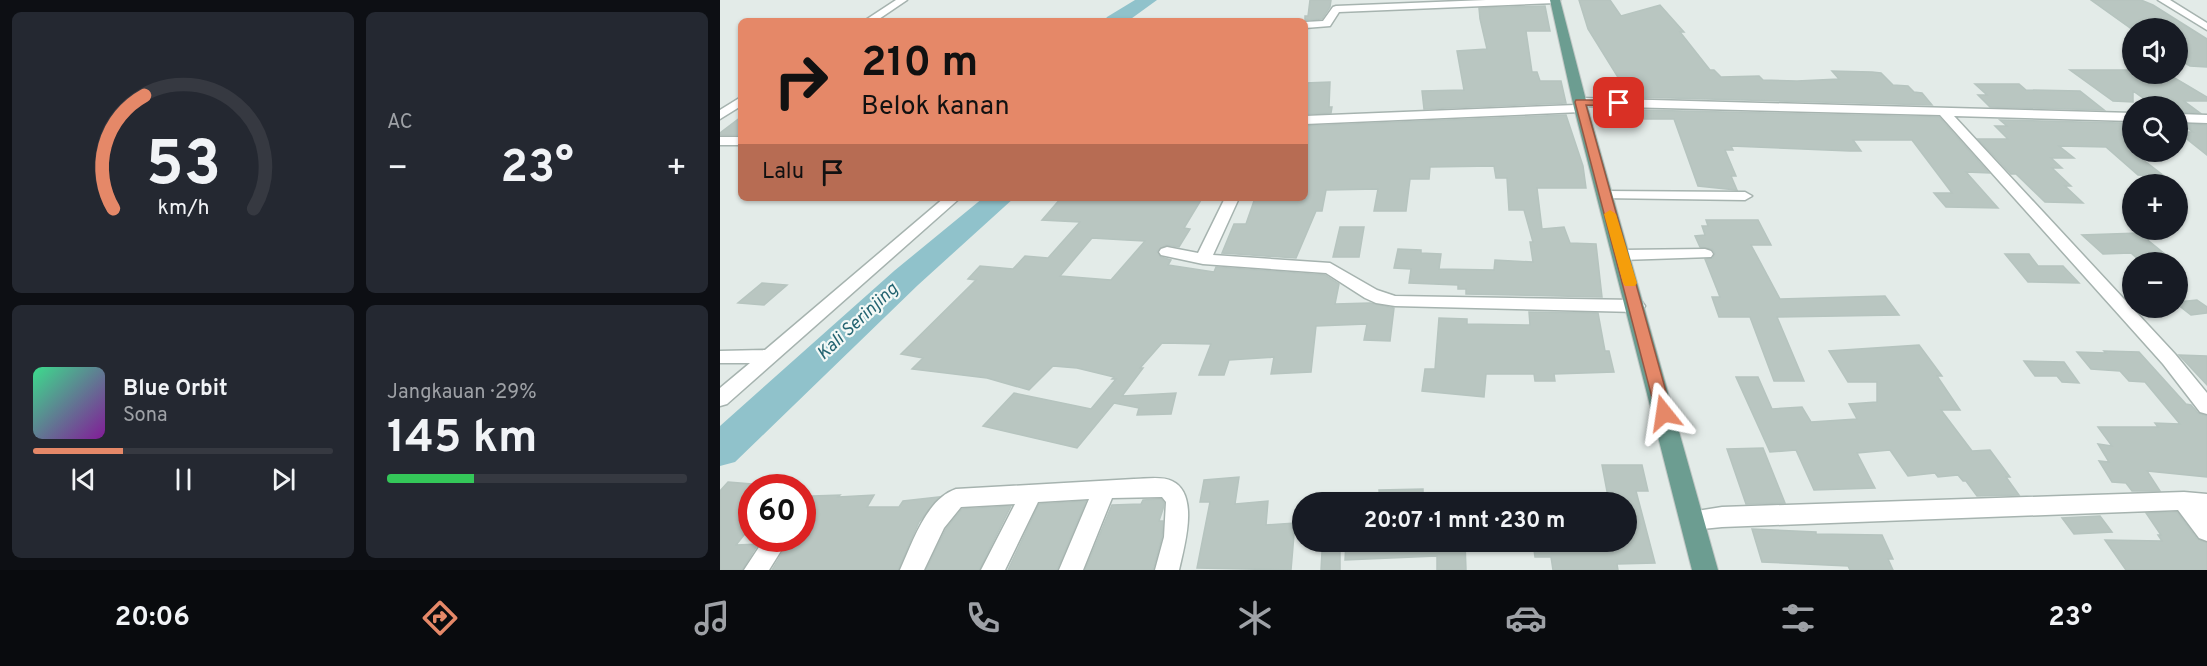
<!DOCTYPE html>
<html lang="id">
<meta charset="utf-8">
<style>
body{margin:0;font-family:Overpass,sans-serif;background:#242831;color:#f1f3f6;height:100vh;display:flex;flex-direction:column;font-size:22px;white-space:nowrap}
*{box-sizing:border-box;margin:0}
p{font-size:20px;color:#9ea1a6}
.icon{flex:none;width:33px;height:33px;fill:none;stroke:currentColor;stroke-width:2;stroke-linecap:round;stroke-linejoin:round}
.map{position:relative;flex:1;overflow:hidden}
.sheet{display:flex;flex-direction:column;gap:12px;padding:12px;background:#0d0f14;width:720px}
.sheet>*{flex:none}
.banner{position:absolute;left:18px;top:18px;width:570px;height:183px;border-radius:9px;box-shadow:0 2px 4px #0004;background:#e58868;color:#111;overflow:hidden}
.buttons{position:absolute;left:1402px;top:18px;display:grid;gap:12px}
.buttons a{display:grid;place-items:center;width:66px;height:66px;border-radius:50%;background:#171b24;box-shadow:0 2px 4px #0004;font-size:30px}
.speed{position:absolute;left:18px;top:474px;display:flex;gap:12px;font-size:30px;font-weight:700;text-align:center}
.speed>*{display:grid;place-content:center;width:78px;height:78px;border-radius:50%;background:#171b24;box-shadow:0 2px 4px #0004;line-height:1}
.speed .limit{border:9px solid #d22;background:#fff;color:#111}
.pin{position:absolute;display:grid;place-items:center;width:51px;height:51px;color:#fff;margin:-26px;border-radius:12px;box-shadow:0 3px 9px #0006}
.me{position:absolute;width:66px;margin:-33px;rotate:345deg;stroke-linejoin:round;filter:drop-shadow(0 0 4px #0008)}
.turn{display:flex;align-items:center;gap:21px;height:126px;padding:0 24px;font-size:27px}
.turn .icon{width:78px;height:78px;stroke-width:2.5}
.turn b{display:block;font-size:42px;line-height:51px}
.then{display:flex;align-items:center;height:57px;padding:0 24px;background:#0003;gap:12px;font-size:22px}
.big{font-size:45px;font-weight:700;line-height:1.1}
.sheet .card{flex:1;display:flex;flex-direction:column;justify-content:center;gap:9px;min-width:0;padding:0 21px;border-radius:9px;background:#242831}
.sheet .dial{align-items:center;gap:0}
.dial svg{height:156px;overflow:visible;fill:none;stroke:#363941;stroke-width:7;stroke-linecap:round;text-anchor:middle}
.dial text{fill:#f1f3f6;stroke:none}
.song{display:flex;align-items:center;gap:18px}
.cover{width:72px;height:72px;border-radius:9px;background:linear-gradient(135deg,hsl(150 70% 55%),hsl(290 70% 35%))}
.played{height:6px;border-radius:3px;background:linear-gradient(90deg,#e58868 30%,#363941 30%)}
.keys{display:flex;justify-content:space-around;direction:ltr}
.heat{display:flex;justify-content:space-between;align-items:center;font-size:33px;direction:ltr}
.charge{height:9px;border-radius:4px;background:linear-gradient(90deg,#34c759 29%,#363941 0)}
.sheet .tiles{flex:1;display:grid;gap:12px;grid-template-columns:repeat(2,1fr)}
.trip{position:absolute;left:572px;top:492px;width:345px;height:60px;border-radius:30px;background:#171b24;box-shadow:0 2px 4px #0004;font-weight:700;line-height:60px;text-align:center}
.tab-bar{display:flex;height:96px;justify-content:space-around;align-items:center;background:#090b0e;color:#9ea1a6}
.tab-bar .icon{width:42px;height:42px}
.tab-bar .active{color:#e58868}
.tab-bar b{font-size:27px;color:#f1f3f6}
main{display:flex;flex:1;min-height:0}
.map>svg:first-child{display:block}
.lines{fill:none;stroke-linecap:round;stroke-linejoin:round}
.river{fill:#90c2cb;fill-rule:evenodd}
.building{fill:#b9c6c1;stroke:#b6c4bf;stroke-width:1.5;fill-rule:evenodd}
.minor-casing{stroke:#a6b3af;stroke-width:3}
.primary-casing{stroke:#c2c8c6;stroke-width:2}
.minor{fill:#fff;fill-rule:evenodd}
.primary{fill:#6c9d91;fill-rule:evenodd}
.route{fill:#e58868;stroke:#955844;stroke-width:1.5}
.slow{fill:#f59e0b}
.labels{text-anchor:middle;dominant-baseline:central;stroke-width:4.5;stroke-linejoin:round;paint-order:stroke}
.water-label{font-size:18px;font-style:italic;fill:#246471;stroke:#f3f8f6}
</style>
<main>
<section class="sheet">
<div class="tiles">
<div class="card dial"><svg viewBox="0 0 100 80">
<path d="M14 69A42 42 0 1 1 86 69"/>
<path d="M14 69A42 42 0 0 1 30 11" stroke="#e58868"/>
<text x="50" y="56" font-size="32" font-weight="700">53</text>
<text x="50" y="72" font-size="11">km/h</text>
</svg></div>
<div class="card"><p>AC</p>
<div class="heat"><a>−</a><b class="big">23°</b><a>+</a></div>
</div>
<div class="card">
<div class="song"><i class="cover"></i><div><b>Blue Orbit</b><p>Sona</p></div></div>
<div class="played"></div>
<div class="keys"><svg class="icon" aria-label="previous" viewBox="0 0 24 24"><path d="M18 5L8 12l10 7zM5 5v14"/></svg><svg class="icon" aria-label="pause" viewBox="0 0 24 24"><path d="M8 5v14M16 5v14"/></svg><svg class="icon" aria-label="next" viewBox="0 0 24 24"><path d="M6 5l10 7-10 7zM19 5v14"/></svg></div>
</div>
<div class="card"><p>Jangkauan · 29%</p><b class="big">145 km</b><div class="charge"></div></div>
</div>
</section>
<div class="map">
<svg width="1487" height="570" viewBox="0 0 1487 570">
<rect width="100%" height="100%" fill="#e3ebe8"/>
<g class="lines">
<path class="river" d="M415,0H437L408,21H384L387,17Z
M263,198H294L198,285L15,462L0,466V426L174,271Z"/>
</g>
<path class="building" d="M590,0H611L610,7L602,19L585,20V16H588Z
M859,0H890L901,16L940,5L964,32H960L990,70H994L1001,77L1039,76L1043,80L1077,81L1119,79L1112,71L1152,72L1161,73L1173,85L1188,86L1194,92L1202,93L1212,105L913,97L909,87H904L868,29Z
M1371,0H1421L1433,5L1487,39V67L1470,66L1458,59V28L1413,30Z
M825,6L830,31H806L812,72H817L820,81H841L846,103L704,109L702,91L744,90L737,51L767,49L760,19L759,8Z
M1350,70H1413V74H1448L1487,97V101H1464L1480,113L1458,112V106L1433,105L1413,91V102L1393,101Z
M610,82L609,107H612L611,113L585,114V83Z
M1255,84H1299L1306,90L1360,91L1384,110L1270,107L1258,95H1267Z
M919,110L1219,117L1269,173L1246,172L1278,208L1226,207L1214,193H1232L1192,140H1133L1141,151H1130L1011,146L1013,150H1005L1016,176H1011L1017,190L978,186L954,119H924Z
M846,115L863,166L866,188H817L822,229L844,227L850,243L876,244L882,297L746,294V289H738V285L689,283L691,269L674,268L678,249L701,250V253L721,254L719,269L774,270L775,260L813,262L810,242H813L804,210H789L787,178H776L774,166L710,167L709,179H690L686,211H654L658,189L606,190L602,211H596L576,258L502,253L514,224H526L535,198H585V126Z
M21,117V135H0V133Z
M1280,120L1401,123L1413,133V152L1444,176L1418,175L1386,147L1339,146L1354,158H1331L1342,168H1332L1351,186H1345L1363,203L1325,202L1296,174H1291L1258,139H1288L1275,126H1287Z
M1462,124L1487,125V155L1458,132H1473Z
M341,198L481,200L464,228L470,229L459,247L446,245L437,251L441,257L451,260L448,265L494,272L496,267L605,275L619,284L615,304L650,303L674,308L670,341L644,340L647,324L596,326L591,372L551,374L554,357L509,360L504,375H479L491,344L442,343L420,368H423L402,396L456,393L451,414L417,415L419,408L394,403L357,448L263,426L294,393L371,409L396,379H392L394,377L357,368L333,366L309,390L267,378L192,369L203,358L181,354L256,280L248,279L260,266L293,269L305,256L328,258L360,222L322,220ZM372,238L406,240L425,241L391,280L340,276Z
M986,220H1038L1051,245H1031L1060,299L1165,296L1179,315L1057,317L1084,381H1054L1030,317H999L992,297H1000L985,259L993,258L995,253L992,249L980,247L975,236L985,235L982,226H988Z
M620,227H644L639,257H613Z
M1419,233L1451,259L1420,261L1411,253L1383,254L1362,235Z
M1285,254H1309L1318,266H1343L1359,283L1308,282Z
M42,283L67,285L44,305L18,303Z
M1477,300L1487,307V313L1471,315L1458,305V302Z
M809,312L878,313L885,351H889L894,372L834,374L835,381H815L814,374H766L764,397L702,391L705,369H715L719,318L747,319V324L810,325Z
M1199,345L1222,376H1217L1240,410H1221L1252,451L1270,450L1290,477H1286L1299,495L1257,496L1246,481H1243L1238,475L1218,477L1215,473L1188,476L1170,450L1137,453L1155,488L1094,490L1076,450L1050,452L1016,377H1038L1052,409L1082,407L1091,422L1137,419L1129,404L1157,402V382H1128L1109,351Z
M1384,351L1419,352L1466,404L1471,405L1478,413L1487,416V477L1427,471L1440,491H1412L1406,483L1392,482L1379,461L1389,462L1378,444L1392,446L1378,427H1438L1435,423L1460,424L1425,382L1409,381L1400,371L1371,369L1357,352L1386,353Z
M1459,355L1487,356V385Z
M1304,361L1344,362L1359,383L1342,382L1337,376H1315Z
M1043,448L1065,503L1026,504L1007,449Z
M882,465H922L928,491H916L935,563L897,564L898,570H833L831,557H815L813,542H906V502H889Z
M519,477L515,504L548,501L546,525L575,523L571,570L477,568L490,502H480L484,480Z
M8,482L32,484V525L16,545L38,544L22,570H0V491Z
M703,489V502H660L659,490Z
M120,495L118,497L154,495L147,507H179L183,501L219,497L199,522L178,570H52L71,538H82V511L92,496Z
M441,499L444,503L443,509L439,521H443L442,537L433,570H365L392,505L421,504L423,500Z
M366,501L337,570H288L319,504Z
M291,506L259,570H206L226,529L242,509Z
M1457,512L1477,539L1487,543V570H1406L1385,540L1442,541L1438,535H1441L1426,513Z
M1380,516L1392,532L1354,534L1342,518Z
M1032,529L1096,532V534L1162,535L1173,559H1168L1173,570H1130L1128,566L1042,562Z
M626,542H745L746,570H717V556L625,560Z
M620,550V570H601L602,552Z"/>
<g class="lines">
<g class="minor-casing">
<path id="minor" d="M176,0H187L156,21H144Z
M766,0H840L835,3L619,12L610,26L585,28V22L603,21L613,7L616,6Z
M1438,0H1450L1487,23V30Z
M21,97V106L0,119V110Z
M860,98L1413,113V121L1234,116L1455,354L1487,393V414L1480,412L1443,364L1220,115L865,106V111L861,112L585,124V116L856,105L854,102Z
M1458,114L1487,115V123L1458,122Z
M0,137H21V145H0Z
M885,191L1025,192L1032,196L1025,200L880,198L878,195Z
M224,198H240L7,404L0,406V388L30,363H0V351L45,350Z
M505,198H519L493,255L610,263L657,290L675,296L916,300L922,302L925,306L922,310L916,312L675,306L656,303L645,298L606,273L483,264L441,255L439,252L441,249L447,247L478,253Z
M985,249L991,251L993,254L991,257L902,260L894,255L902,250Z
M414,479C425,479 442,476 452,481C480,494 464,547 459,570H435L444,537L446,502L442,497L392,498L363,570H339L369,499L318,502L285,570H261L295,504L241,507L224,528L204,570H180C192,544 206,499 236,489Z
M1464,492L1487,494V541L1479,538L1458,510L1002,527L972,530L964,527L961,520L964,513L1002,507Z
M45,538H69L49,570H24Z"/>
</g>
<g class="primary-casing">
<path id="primary" d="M830,0H840L868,108L998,570H972L854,108Z"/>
</g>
<use href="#minor" class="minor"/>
<use href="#primary" class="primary"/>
</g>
<path class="route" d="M856,100H899L904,103L899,106L866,105L952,413L950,417H938L936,413L855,102Z"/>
<path class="slow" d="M890,210L896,214L917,283L915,286H905L903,283L884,214Z"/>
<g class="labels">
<g class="water-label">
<text transform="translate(138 322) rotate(-43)">Kali Serinjing</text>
</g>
</g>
</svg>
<div class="buttons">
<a><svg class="icon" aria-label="sound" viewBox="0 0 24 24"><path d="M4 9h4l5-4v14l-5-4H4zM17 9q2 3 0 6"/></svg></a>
<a><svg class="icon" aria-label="search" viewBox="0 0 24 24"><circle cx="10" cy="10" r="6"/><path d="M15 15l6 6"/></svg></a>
<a>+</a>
<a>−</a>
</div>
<div class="speed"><div class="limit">60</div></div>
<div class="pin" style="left:899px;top:103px;background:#d93025"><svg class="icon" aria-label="arrive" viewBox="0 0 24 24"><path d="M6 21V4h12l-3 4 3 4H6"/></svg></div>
<svg class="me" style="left:944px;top:413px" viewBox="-20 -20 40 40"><path d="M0-17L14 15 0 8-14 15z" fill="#e58868" stroke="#fff" stroke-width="4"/></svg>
<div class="trip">20:07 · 1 mnt · 230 m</div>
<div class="banner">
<div class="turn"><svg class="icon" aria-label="right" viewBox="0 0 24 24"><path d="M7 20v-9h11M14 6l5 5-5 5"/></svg><div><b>210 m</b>Belok kanan</div></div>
<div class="then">Lalu<svg class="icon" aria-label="arrive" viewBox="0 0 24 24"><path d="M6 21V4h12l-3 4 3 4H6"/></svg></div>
</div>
</div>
</main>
<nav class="tab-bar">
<b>20:06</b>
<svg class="icon active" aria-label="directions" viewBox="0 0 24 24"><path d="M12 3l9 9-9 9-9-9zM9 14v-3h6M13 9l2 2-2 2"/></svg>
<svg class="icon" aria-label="music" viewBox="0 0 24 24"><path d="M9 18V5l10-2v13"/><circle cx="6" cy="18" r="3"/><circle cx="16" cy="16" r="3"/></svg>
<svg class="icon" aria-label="phone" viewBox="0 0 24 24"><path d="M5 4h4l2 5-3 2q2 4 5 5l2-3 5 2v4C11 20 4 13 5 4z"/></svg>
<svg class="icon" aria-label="climate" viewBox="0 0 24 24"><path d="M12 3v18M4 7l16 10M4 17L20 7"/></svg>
<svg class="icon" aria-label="car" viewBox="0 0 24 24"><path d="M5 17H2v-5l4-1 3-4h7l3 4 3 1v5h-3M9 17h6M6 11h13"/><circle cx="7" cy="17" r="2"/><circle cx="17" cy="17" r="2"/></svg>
<svg class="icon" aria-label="filters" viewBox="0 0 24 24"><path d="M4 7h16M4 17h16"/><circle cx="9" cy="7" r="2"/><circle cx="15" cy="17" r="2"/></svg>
<b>23°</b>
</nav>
